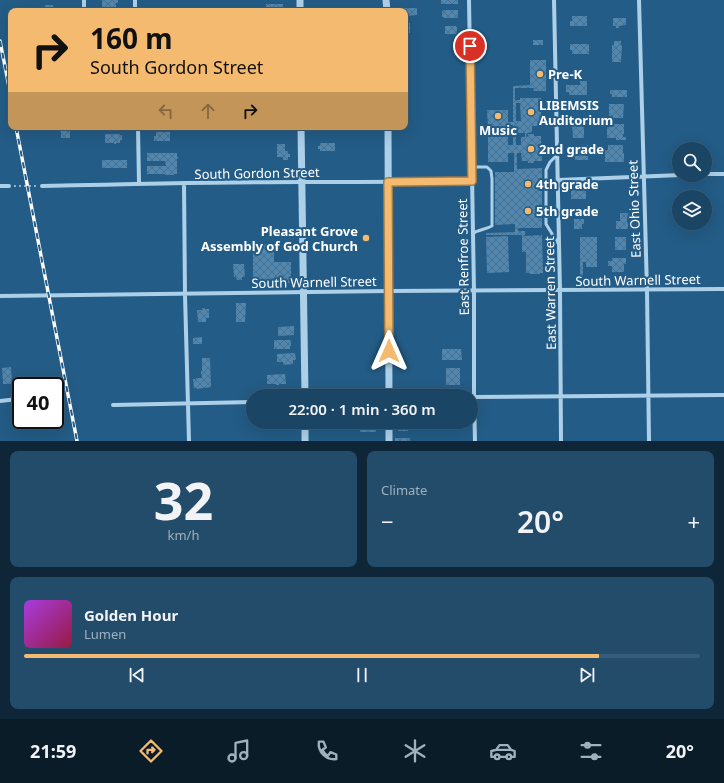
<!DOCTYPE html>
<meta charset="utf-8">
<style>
body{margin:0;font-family:"Noto Sans",sans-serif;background:#234c6a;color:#f1f3f6;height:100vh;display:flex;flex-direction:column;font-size:15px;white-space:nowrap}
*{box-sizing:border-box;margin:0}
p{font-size:13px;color:#9fb1bf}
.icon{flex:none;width:22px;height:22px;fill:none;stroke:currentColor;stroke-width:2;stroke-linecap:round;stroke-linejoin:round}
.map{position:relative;height:441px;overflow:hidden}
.panel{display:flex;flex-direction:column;gap:10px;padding:10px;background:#0e2637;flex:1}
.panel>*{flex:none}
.hud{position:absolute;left:8px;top:8px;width:400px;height:122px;border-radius:8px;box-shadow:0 4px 16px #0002,0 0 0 1px #385d78;background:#f4bb70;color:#111;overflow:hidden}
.tools{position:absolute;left:672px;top:142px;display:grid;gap:8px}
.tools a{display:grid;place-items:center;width:40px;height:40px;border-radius:50%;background:#1a4564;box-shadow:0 4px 16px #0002,0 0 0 1px #385d78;font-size:20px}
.speed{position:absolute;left:12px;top:377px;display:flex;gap:8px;font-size:20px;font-weight:700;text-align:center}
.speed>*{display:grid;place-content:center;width:52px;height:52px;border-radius:50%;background:#1a4564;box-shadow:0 4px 16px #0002,0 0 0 1px #385d78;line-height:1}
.speed .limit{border:2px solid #111;border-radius:6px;background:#fff;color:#111}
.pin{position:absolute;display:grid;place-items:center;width:34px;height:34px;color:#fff;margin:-17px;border:2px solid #fff;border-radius:50%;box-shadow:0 1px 4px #0007}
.me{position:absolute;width:44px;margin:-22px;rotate:0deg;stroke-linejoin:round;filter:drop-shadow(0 0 3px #0008)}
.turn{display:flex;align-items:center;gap:14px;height:84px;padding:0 16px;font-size:18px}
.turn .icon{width:52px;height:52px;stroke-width:2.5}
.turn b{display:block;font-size:28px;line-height:34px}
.lanes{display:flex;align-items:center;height:38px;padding:0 16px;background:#0003;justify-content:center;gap:20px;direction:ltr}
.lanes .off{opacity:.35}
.big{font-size:30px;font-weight:600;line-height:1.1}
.panel .widget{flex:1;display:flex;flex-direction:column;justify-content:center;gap:6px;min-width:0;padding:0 14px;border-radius:8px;background:#234c6a}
.panel .dial{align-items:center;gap:0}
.dial b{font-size:52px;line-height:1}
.song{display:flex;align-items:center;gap:12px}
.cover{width:48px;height:48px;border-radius:6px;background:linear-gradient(135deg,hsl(280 70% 55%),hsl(340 70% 35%))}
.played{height:4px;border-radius:2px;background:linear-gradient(90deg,#f4bb70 85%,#385d78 85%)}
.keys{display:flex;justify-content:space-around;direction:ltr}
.heat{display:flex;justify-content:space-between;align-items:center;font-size:22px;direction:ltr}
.panel .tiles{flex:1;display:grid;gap:10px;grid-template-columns:1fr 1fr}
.widget:last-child{grid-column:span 2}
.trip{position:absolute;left:246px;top:389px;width:232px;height:40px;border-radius:20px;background:#1a4564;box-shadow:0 4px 16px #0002,0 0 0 1px #385d78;font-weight:600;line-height:40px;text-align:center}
.dock{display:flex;height:64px;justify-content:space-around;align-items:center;background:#0a1c28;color:#9fb1bf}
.dock .icon{width:28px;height:28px}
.dock .current{color:#f4bb70}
.dock b{font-size:18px;color:#f1f3f6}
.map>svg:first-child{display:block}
.building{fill:url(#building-cross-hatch);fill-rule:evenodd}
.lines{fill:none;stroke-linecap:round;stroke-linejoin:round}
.path{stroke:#add0e9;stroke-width:1.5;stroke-dasharray:2 3;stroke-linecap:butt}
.service{stroke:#add0e9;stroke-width:3}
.minor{stroke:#add0e9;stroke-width:4}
.tertiary{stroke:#add0e9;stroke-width:7}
.rail-casing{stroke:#fff;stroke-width:3.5}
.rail{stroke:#235c86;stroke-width:2;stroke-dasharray:6;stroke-linecap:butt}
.route-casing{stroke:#9f7a49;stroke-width:10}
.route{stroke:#f4bb70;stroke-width:7}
.poi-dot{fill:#f4bb70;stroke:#235c86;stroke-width:1.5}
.labels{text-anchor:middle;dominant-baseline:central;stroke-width:4;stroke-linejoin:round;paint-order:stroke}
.poi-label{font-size:13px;font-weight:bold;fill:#fff;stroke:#235c86;text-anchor:start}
.street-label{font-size:13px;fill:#fff;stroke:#235c86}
</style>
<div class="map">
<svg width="724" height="441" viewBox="0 0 724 441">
<defs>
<pattern id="building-cross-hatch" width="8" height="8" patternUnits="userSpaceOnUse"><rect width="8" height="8" fill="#5087b0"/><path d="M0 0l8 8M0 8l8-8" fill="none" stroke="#4e6f88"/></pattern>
</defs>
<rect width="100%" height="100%" fill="#235c86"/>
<path class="building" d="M102,0H118V3H116V7H102Z
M441,0H458V4H441Z
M266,4H283V9H281V11H266Z
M45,5H53V11H45Z
M400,8H417V15L405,16V11H400Z
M444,10H458V18H444V17H442V11Z
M572,16H587V26H570V21H572Z
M613,18H626V25L619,26V28H616V26H613Z
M405,23H410V33H405Z
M445,26H456V27H457V33H456V34H445Z
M533,40H543V45H533Z
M614,41H621V45H622L621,62H612V45H614Z
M570,44H589V54H572V50H570Z
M530,60H546V91H533L534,88H515V100H520V98H541V126H532V132L527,133L526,137L528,136V134H534V136H541L542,161H534V163H528V161H522L521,153H517V169L542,168V228H518V231H525V236L542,235L543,273H540V274H530V273H526V252H522V235H486V233L515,232V224L495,225V172H514V153H508V162H488V137L508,136V145H513V125H508V127H488L487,110H508V122H513V86L530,85ZM516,103H520L521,121H516ZM516,133H525V137H521V145H516Z
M580,81H587V95H569V92H566V85H580Z
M610,90H627V97H612V94H610Z
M609,104H624L623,118H609Z
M572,124H584V138H573Z
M607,124H624V134H623V137H626V140H616V138H607Z
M60,127H70V138H61V132H60Z
M156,132H170V141H154V136H156Z
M105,134H120V135H122V140H120V143H116V144H114V143H105Z
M320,143H335V151H320V149H318V146H320Z
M277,144H285V151H288V154H290V157H288V160H283V157H277Z
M572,145H588V160H575V151H573V150H572Z
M608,145H623V153H624V162H605V150H608Z
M147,153H177V157H178V159H177V174H174V175H165V174H147V166H166L165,161H147Z
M102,160H127V168H102Z
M571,190H586V199H571Z
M620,213H628L627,223H628V229H616V221H620Z
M574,219H584V224H582V229H574Z
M508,236L509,272L487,273L486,237Z
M580,237H597V267H586V262H583V277H580Z
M615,237H626V250H615Z
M253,244H274V262H291V283L253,284Z
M612,258H626V264H624V272H612V266H608V261H612Z
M233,264H244L245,277H242V280H237L236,277H234Z
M236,303H246L245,322H236Z
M202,308H205V309H209V318H206V322H198L197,310H202Z
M294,326V335L278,336V327Z
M202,337V344H193V338Z
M274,340H290V341L291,340V346H290V349H274Z
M442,349H461L462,360H442Z
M295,353L296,360H293V364L283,365V362H277V354Z
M202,358H210L211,387L196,389V388H194L193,379H196V378H202V375H201V371H202Z
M11,367L12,384H3L2,368Z
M446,368H460V385H446Z
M285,374L286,384H279V385H276V384H267V375Z
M360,422H376V432H360Z
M398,425H408V431H398Z
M395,438H410V441H395Z"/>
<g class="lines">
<path class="path" d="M14,186H36"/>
<path class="service" d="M557,155L550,162L546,170V224L549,229L559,245
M472,166L475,167H487L491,171L492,179V226C486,229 479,230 473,233"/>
<path class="minor" d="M84,0V11
M135,0V11
M469,0L474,291V397L475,441
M554,0L560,291L561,441
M639,0L647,290L649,441
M138,127L139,183
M705,174H724
M558,180L681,175
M184,183L185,295L189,441
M0,186H9
M42,186C129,184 216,182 303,182C359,182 416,182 472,181
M0,296L389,291L724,289
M471,397L724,395
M0,401L18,399
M113,405L253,402"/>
<path class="tertiary" d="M300,0V11
M386,0L387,11
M301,127L305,396
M388,127L389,396
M305,422V441
M389,422V441"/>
<g class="rail-casing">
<path id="rail" d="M0,41L11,97
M16,127L77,441"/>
</g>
<use href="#rail" class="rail"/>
</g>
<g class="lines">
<g class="route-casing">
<path id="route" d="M389,351L388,182L472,181L470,46"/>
</g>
<use href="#route" class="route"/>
</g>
<g class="poi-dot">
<circle cx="540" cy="74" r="4"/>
<circle cx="531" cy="112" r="4"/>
<circle cx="498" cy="116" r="4"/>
<circle cx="531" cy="149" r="4"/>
<circle cx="528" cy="184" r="4"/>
<circle cx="528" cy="211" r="4"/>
<circle cx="366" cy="238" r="4"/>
</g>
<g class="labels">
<g class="poi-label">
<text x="548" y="74">Pre-K</text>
<text x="539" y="105">LIBEMSIS<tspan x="539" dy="15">Auditorium</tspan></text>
<text x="498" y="130" text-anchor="middle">Music</text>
<text x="539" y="149">2nd grade</text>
<text x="536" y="184">4th grade</text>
<text x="536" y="211">5th grade</text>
<text x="358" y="231" text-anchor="end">Pleasant Grove<tspan x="358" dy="15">Assembly of God Church</tspan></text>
</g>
<g class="street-label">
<text transform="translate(257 173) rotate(-1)">South Gordon Street</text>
<text transform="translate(634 209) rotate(-92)">East Ohio Street</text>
<text transform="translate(463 257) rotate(-91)">East Renfroe Street</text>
<text transform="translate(638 280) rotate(-1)">South Warnell Street</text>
<text transform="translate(314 282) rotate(-1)">South Warnell Street</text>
<text transform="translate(550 293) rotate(-91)">East Warren Street</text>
</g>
</g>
</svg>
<div class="tools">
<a><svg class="icon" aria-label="search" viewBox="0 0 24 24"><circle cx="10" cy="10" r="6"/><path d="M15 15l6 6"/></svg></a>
<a><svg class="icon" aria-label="layers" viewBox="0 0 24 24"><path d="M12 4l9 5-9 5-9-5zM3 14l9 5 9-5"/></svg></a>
</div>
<div class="speed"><div class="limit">40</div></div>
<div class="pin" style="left:470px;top:46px;background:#d93025"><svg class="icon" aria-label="arrive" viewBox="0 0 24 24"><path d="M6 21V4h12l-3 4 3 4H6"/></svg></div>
<svg class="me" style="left:389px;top:351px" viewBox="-20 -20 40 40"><path d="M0-17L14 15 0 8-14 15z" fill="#f4bb70" stroke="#fff" stroke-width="4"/></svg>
<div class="trip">22:00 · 1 min · 360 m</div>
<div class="hud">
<div class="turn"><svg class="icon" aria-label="right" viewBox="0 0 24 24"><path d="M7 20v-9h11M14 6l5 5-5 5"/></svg><div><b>160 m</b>South Gordon Street</div></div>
<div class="lanes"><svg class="icon off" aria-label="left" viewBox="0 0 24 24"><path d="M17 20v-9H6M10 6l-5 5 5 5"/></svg><svg class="icon off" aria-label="ahead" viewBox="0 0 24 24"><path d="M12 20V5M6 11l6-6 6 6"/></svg><svg class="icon" aria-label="right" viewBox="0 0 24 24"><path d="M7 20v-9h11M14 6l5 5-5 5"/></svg></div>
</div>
</div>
<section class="panel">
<div class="tiles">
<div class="widget dial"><b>32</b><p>km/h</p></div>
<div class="widget"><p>Climate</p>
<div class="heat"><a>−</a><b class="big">20°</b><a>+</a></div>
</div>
<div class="widget">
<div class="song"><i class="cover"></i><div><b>Golden Hour</b><p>Lumen</p></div></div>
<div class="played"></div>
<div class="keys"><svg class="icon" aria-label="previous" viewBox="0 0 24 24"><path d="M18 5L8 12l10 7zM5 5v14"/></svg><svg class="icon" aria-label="pause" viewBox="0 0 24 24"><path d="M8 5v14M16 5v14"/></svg><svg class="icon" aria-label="next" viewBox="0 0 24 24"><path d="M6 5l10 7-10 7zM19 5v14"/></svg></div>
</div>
</div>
</section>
<nav class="dock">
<b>21:59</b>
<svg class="icon current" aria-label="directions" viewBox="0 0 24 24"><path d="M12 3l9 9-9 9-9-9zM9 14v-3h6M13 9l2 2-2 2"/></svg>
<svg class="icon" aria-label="music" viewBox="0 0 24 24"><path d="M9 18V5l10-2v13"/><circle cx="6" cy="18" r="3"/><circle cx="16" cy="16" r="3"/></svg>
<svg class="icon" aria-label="phone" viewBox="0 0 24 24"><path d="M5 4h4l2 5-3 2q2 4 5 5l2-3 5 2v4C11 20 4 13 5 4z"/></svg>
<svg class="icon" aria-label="climate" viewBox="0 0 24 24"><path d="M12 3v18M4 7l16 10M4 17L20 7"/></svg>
<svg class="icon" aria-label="car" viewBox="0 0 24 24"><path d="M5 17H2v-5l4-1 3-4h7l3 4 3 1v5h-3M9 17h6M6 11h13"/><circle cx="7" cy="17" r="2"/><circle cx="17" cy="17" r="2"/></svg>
<svg class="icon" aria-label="filters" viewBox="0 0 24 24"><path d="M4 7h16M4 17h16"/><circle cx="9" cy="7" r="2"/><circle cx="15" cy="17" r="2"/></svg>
<b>20°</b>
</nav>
